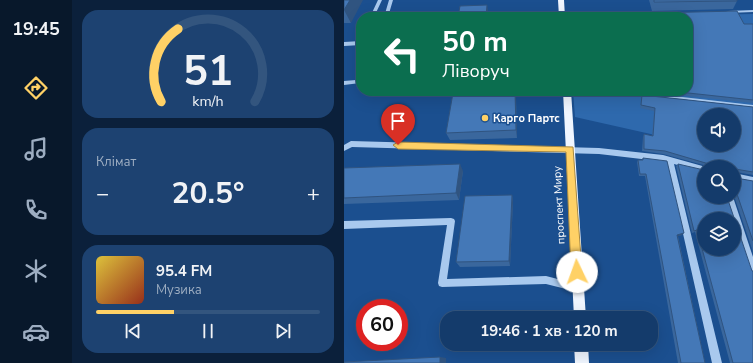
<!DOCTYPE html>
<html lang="uk">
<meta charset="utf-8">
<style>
body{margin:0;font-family:"Nunito Sans",sans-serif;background:#1d4271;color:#f1f3f6;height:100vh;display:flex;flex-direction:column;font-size:15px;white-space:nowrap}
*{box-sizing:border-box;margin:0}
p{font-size:13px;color:#9dadc1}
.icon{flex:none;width:22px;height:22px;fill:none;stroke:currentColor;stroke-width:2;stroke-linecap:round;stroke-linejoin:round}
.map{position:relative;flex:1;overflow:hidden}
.details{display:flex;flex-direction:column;gap:10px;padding:10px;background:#0b203b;width:272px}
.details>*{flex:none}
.top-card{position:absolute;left:12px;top:12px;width:337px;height:84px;border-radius:16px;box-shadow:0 4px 16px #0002,0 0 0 1px #33557e;background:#0b6e4f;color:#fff;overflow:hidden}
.fabs{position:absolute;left:353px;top:108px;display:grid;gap:8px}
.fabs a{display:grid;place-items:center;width:44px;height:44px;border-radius:50%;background:#143b6b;box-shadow:0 4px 16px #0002,0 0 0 1px #33557e;font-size:20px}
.speed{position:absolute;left:12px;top:299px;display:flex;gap:8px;font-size:20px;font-weight:700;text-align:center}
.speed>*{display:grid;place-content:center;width:52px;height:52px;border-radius:50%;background:#143b6b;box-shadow:0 4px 16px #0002,0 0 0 1px #33557e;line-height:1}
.speed .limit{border:6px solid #d22;background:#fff;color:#111}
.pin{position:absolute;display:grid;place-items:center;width:34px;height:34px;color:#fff;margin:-41px -17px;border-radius:50% 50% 50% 0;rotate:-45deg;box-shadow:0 0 4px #0007}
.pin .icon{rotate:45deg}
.me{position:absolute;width:44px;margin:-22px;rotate:357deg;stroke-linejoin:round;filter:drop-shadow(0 0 3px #0008)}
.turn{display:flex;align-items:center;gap:14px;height:84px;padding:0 20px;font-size:18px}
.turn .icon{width:52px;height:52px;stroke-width:2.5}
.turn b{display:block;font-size:28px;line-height:34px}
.big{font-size:30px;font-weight:700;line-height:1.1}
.details .tile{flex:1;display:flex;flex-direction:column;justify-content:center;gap:6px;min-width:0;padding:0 14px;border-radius:16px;background:#1d4271}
.details .dial{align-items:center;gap:0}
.dial svg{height:104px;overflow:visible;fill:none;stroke:#33557e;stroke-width:7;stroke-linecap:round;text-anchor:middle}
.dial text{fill:#f1f3f6;stroke:none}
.song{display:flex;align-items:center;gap:12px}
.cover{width:48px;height:48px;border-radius:6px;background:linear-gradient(135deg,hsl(50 70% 55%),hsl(10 70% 35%))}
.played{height:4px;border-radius:2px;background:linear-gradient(90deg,#ffd166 35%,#33557e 35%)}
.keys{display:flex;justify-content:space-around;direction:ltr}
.heat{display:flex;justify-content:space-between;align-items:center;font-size:22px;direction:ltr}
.trip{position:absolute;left:96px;top:311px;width:218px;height:40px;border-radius:16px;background:#143b6b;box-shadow:0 4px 16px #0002,0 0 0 1px #33557e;font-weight:700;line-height:40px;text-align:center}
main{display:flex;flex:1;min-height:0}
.menu{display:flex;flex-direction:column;width:72px;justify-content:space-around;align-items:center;background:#08182b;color:#9dadc1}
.menu .icon{width:28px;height:28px}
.menu .current{color:#ffd166}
.menu b{font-size:18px;color:#f1f3f6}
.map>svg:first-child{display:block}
.green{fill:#2e69ad;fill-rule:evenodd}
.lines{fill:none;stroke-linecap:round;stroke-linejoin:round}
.minor{fill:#a9c9ee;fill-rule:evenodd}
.major{fill:#f0f6ff;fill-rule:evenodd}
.wall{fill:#3a679d}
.shaded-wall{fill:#305480}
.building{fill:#4478b7;stroke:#305480;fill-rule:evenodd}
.route{fill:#ffd166;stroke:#a68842}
.poi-dot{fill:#ffd166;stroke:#1b4f8f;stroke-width:1.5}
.labels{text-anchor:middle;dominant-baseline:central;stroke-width:3;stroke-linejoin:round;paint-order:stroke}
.poi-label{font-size:11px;font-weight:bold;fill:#fff;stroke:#1b4f8f;text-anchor:start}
.street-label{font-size:11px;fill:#fff;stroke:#1b4f8f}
</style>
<main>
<nav class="menu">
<b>19:45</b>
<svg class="icon current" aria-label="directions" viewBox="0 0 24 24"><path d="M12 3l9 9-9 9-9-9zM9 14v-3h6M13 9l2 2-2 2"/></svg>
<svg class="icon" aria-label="music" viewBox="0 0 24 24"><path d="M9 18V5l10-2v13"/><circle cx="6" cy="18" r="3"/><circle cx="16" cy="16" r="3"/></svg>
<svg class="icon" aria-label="phone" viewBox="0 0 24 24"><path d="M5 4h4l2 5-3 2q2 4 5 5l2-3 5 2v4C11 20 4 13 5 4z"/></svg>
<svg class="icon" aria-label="climate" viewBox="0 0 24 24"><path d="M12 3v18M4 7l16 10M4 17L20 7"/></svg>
<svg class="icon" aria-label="car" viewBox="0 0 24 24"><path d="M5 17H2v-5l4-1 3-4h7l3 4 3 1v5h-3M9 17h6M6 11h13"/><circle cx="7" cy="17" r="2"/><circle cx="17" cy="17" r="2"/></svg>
</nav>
<section class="details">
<div class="tile dial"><svg viewBox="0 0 100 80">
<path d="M14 69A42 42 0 1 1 86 69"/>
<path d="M14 69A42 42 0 0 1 27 13" stroke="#ffd166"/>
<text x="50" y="56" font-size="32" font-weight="700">51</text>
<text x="50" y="72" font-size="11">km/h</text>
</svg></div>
<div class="tile"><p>Клімат</p>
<div class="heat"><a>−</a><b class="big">20.5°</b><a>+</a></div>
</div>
<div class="tile">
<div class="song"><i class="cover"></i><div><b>95.4 FM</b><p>Музика</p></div></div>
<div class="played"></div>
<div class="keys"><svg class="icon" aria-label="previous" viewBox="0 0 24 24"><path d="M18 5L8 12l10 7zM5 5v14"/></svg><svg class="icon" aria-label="pause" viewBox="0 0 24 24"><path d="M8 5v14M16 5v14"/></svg><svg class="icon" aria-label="next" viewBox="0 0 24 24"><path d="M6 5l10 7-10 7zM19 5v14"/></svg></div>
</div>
</section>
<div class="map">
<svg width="409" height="363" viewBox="0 0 409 363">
<rect width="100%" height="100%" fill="#1b4f8f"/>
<path class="green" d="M409,14V157L231,117L229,91H344V17H240ZM360,115H390V145H360Z"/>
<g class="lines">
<path class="minor" d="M34,0H38L30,17H26Z
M45,0H49L44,17H40Z
M409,10V12L384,13L382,12L384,11Z
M320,12L322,13V14L218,16L216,15L218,14Z
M17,41V45L0,46V42Z
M17,75L16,83L0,85V81L12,80L15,76Z
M265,91H285L409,105V109L268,93Z
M7,141L255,148L319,155L362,167H360V172L330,164L378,363H368L323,162L255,154L8,147L0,151V145Z
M390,173L409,177V183L390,179Z
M381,197H389L409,257V273L406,272L405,269L390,223V219H389Z
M107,218L110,219L111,221L103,279L202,276L237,285L238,288L237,291L234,292L202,284L98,287L95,286L94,283L103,225L0,229V221Z"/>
<path class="major" d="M214,0H220L221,17H215Z
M219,91H227L242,318H230Z
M230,344H244L245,363H231Z"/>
</g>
<path class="wall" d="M0,0L7,23H0Z
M305,0H393V1L389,9L308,11Z
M310,13L400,24H409V103L298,91H344V17H310L309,16Z
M171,91L172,98L173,138L106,140L102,133Z
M298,95L409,107V175L392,172V178L409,181V252L390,196V167H363V166L319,154L298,151L299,137L300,134L308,136L310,111L296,108Z
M299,158L338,235L334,236L361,363H334L301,176H295L293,162L294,160H298Z
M334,164L409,363H386L351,232L348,233L332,166Z
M0,168L119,171L115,200L0,204Z
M168,195L169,202L166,266L116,267L112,262Z"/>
<path class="shaded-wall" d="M6,0H19L7,23L0,10Z
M143,5L145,17H142Z
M171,91L172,98L173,138L172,130Z
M116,164L119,171L115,200L112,193Z
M168,195L169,202L166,266L165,261Z
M340,233L338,235L331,237L333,235Z
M96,357L102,358V363H96Z"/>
<path class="building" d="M0,0H6L0,10Z
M310,0H393V1L310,2Z
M143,5L142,17H114L116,6Z
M393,11L400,24H409V100L326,91H344V17H312L310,13Z
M152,91H171L172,130L102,133L109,93Z
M298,95L409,107V172L391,169L392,178L409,181V241L393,194H390V167H364L365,164L321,151L300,149V134L309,136L311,108L297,105ZM360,115H390V145H360Z
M299,158L323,161L340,233L333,235L361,363H337L302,174H296L294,160H299Z
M116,164L112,193L0,198V168Z
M334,164L360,170V197H383L408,271H409V363H389L353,230L350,231ZM360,219H390V249H360Z
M168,195L165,261L112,262L121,196Z
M96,357V363H0V362Z"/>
<path class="route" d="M54,142L229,147L238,272L237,276L233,278L229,276L227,272L222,152L54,149L49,145Z"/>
<circle class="poi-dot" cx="141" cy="118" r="4"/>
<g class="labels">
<g class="poi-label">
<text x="149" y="118">Карго Партс</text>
</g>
<g class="street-label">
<text transform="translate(215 205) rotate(-93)">проспект Миру</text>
</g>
</g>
</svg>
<div class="fabs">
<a><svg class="icon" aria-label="sound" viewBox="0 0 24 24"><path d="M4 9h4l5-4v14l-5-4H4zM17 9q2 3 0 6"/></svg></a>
<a><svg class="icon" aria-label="search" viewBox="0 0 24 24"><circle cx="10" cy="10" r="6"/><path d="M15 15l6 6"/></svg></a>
<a><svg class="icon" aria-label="layers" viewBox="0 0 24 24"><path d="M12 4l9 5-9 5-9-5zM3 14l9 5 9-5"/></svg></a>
</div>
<div class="speed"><div class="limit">60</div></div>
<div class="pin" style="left:54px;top:145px;background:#d93025"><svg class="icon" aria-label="arrive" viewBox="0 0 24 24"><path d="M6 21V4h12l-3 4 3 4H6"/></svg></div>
<svg class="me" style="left:233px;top:272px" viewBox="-20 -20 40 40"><circle r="19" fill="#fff"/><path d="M0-13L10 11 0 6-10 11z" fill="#ffd166"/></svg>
<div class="trip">19:46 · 1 хв · 120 m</div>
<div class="top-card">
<div class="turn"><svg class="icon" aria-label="left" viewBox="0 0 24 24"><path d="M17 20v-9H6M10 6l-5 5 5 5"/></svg><div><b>50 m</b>Ліворуч</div></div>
</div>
</div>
</main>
